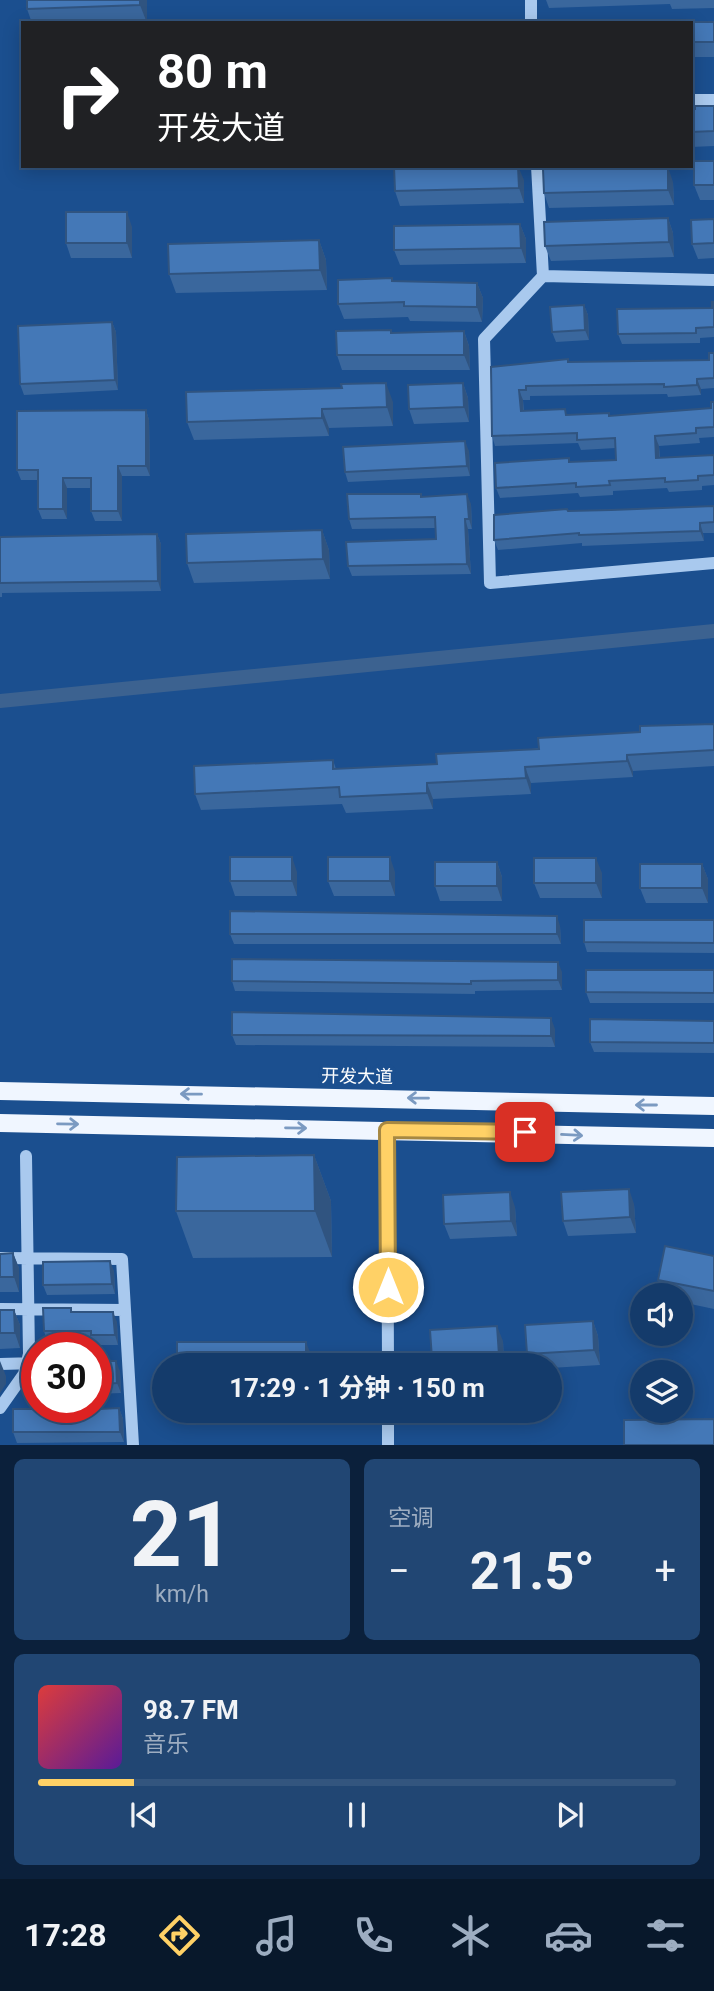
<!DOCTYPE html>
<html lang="zh">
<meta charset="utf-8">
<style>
body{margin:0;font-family:Roboto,"Noto Sans SC",sans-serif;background:#214673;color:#f1f3f6;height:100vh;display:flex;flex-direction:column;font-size:26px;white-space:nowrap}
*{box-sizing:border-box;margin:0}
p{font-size:23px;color:#9dadc1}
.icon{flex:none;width:38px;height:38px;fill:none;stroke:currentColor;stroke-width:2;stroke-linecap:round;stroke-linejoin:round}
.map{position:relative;height:1445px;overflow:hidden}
.details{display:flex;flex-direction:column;gap:14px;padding:14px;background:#0b203b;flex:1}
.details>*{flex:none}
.guide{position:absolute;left:21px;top:21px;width:672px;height:147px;border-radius:0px;box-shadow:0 4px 18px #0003,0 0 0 2px #33557e;background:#202124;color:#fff;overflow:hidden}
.tools{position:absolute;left:630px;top:1283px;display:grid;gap:14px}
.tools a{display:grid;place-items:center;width:63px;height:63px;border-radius:50%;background:#143b6b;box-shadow:0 4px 18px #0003,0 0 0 2px #33557e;font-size:35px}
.speed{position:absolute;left:21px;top:1332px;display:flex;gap:14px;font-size:35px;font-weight:700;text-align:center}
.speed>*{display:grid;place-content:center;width:91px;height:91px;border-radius:50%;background:#143b6b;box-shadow:0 4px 18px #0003,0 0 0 2px #33557e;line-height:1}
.speed .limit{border:10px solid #d22;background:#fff;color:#111}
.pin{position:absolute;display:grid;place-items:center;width:60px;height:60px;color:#fff;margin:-30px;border-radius:14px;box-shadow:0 4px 10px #0006}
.me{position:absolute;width:77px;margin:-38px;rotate:0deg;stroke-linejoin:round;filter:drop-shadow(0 0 5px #0008)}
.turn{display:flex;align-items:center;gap:24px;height:147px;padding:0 21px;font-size:32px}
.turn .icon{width:91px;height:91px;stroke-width:2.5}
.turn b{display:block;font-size:49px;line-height:60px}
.big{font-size:52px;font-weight:700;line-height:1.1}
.details .card{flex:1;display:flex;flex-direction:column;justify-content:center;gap:10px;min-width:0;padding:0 24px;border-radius:10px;background:#214673}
.details .dial{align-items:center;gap:0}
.dial b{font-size:91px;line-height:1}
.song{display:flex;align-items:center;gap:21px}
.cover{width:84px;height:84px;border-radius:10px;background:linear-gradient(135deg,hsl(0 70% 55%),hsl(270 70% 35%))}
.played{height:7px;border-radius:4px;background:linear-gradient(90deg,#ffd166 15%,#33557e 15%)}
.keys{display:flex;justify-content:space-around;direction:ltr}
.heat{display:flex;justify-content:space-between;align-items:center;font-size:38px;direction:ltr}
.details .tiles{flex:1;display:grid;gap:14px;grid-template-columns:1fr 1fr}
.card:last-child{grid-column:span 2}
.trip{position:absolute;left:152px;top:1353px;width:410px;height:70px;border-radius:35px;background:#143b6b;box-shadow:0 4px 18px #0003,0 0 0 2px #33557e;font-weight:700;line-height:70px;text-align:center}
.dock{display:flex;height:112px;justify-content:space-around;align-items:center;background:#08182b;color:#9dadc1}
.dock .icon{width:49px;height:49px}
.dock .current{color:#ffd166}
.dock b{font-size:32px;color:#f1f3f6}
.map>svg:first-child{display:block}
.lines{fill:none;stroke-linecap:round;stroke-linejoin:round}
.canal{stroke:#3c6290;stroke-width:14}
.minor{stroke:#a9c9ee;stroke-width:12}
.major{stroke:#f0f6ff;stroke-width:18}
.wall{fill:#3a679d}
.shaded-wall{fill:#305480}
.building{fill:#4478b7;stroke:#305480;stroke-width:2}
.oneway{stroke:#7b9ac1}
.route-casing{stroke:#a68842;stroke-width:18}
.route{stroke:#ffd166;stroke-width:12}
.labels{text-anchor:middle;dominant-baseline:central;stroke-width:7;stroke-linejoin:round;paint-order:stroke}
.street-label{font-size:18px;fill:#fff;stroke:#1b4f8f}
</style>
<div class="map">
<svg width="714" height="1445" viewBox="0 0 714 1445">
<rect width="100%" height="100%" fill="#1b4f8f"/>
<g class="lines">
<path class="canal" d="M0,701L714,631"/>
<path class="minor" d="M531,0V23
M691,100H714
M537,166L543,276L484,339L490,583L714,563
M543,276L714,280
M387,1130L388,1365
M0,1258L122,1259L133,1445
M0,1309L125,1310
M0,1364L37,1363
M0,1408L24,1374L29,1354L26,1156
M388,1410V1445"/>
<path class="major" d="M0,1091L714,1106
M0,1123L714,1138"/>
</g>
<path class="wall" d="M147,0V23H32L27,9Z
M546,0H714V8L672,9L670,4L549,8Z
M714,22V57H693V68H691V23Z
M714,106V146L691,147V109Z
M714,161V200H700L694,185Z
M524,180V203L400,206L395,191Z
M673,182L674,205L549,208L544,193Z
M668,218L673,233L674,257L551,261L545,246Z
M714,219V258L698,259L692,244Z
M520,224L526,239V263L400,265L394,250Z
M132,227V258H71L66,243Z
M319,240L326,260L327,290L176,293L169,274Z
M392,278L393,281L477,283L483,298L482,322L410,321L408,317L344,319L338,304Z
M714,302V337L700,338V343L622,344L618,334L712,308Z
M584,305L588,315L589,340L556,342L552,332Z
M112,322L116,332L118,390L24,395L20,384Z
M391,330L392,333L464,331L469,346L470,370H342L337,355Z
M714,353V388L701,389V395L668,397L667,394L530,396V400H523L524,411L568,415L610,416L711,408L714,402V437L699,438L700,443L659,446L660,458L714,455V485L702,486V490L669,492L667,488L613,491V495L580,497L578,493L500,498L496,488L570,462L616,460V448L581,450L578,443L495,446L492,436L491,367L568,359L569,362L709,360Z
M463,383L468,398L469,422L414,424L409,409Z
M393,402V426L329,428V436L194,440L187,422Z
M146,410L149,420L150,476H122V521H95L91,511V488H67V519H42L38,509V480H21L17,470Z
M469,451L470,476L348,482L345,472Z
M421,494L422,497L471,504L472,529H468L471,574L352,576L348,566L436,539V528L352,529L349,519Z
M714,506V533H703L704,541L582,546V543L498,550L494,540L568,511Z
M322,530L329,550L330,579L194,583L187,563Z
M157,534L161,544V591L2,593V597H0V537Z
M714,724V766L633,771V777L531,783V794L433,799V809L346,813L342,804L201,810L195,794L333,760L336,769L437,764L640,732Z
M497,862L502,877V901H440L435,886Z
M702,864L708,879V903H646L640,888Z
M297,872V896H235L230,881Z
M395,872V896H334L328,881Z
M602,873V898H540L534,883Z
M714,920V953L587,952L584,942Z
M560,926L561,944H234L230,934Z
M714,970V1003H590L586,992Z
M562,972V990L475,991V994L235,991L232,981Z
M714,1021V1053L594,1052L590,1042Z
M555,1029V1047L236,1045L232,1035Z
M314,1155L331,1201L332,1257L193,1258L176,1211Z
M634,1204L636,1233L568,1236L563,1221Z
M515,1207L517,1236L450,1239L444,1224Z
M13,1253L19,1268V1292H0V1254Z
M714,1256V1309L681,1302V1295H664L658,1280Z
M114,1271L115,1294L47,1295L43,1285Z
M0,1310H14L20,1325V1348L0,1349Z
M73,1312L117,1322L118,1345H95L94,1341H47L44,1331Z
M593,1321L598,1336L600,1365L550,1368V1365H531L527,1354Z
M503,1341L504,1365H434L432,1359Z
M96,1361L120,1371L121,1393L96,1394Z
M119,1408L123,1419L124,1442L17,1443L13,1432Z
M190,1410H323V1422L194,1421Z"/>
<path class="shaded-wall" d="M140,0H147V23L140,5Z
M518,166L524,180V203L519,188Z
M668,167L673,182L674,205L668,190Z
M127,212L132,227V258L127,243Z
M668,218L673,233L674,257L669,242Z
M520,224L526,239V263L521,248Z
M319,240L326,260L327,290L320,270Z
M477,283L483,298L482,322L477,307Z
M584,305L588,315L589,340L585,330Z
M112,322L116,332L118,390L115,380Z
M464,331L469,346L470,370L464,355Z
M697,379L701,389V395L697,385Z
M386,383L393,402V426L387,407Z
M463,383L468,398L469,422L464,407Z
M519,390L523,400L524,422L521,411Z
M322,409L329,428V436L322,418Z
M146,410L149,420L150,476L146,466Z
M655,436L659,446L660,468L656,458Z
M465,441L469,451L470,476L467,466Z
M118,466L122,476V521L118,511Z
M63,478L67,488V519L63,509Z
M467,494L471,504L472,529L469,519Z
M465,519L468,529L471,574L467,564Z
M700,523L703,533L704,541L700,531Z
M322,530L329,550L330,579L323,559Z
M157,534L161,544V591L158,581Z
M627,755L633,771V777L627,761Z
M525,767L531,783V794L526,778Z
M427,783L433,799V809L427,793Z
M292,857L297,872V896L292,881Z
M390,857L395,872V896L390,881Z
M596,858L602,873V898L596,883Z
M497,862L502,877V901L497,886Z
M702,864L708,879V903L702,888Z
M557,916L560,926L561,944L557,934Z
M558,962L562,972V990L558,980Z
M551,1018L555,1029V1047L551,1036Z
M314,1155L331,1201L332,1257L315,1211Z
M629,1189L634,1204L636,1233L630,1217Z
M510,1192L515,1207L517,1236L511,1221Z
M13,1253L19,1268V1292L14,1277Z
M110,1261L114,1271L115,1294L112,1284Z
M14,1310L20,1325V1348L15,1333Z
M113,1312L117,1322L118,1345L115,1335Z
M593,1321L598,1336L600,1365L594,1350Z
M497,1326L503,1341L504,1365H502L499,1355Z
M306,1342L315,1365H306Z
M0,1361L6,1376V1384L0,1393Z
M116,1361L120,1371L121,1393L117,1383Z
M119,1408L123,1419L124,1442L120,1432Z
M319,1410H323V1422Z"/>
<path class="building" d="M27,0H140V5L27,9Z
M677,22H714V42H691V23Z
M695,106H714V131L691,132V109H695Z
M694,161H714V185H694Z
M518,166L519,188L395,191L394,167Z
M668,167V190L544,193L543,169Z
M66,212H127V243H66Z
M668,218L669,242L545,246L544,222Z
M714,219V243L692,244L691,220Z
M520,224L521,248L394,250V226Z
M319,240L320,270L169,274L168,244Z
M392,278V281L477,283V307L404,306V302L338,304V280Z
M712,302H714V327L696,328V333L618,334L617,309L712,308Z
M584,305L585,330L552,332L550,307Z
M112,322L115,380L20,384L18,326Z
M391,330V333L464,331V355H337L336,331Z
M709,353H714V378L697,379V385L664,387V384L526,386V390H519L521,411L565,409L566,415L609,413V416L711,408V402H714V427L696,428V433L655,436L656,458L714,455V475L698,476V480L665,482V478L609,481L610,485L576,487V483L496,488L495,463L569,458V462L616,460L615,438L577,440V433L492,436L491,367L568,359V362L709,360Z
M386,383L387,407L322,409V418L187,422L186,392L342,388L341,384Z
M463,383L464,407L409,409L408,385Z
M146,410V466H118V511H91V478H63V509H38V470H17V411Z
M465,441L467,466L345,472L343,447Z
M347,494H421V497L467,494L469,519H465L467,564L348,566L346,542L436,539L435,517L349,519Z
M714,506V522L700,523V531L579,535V533L494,540V515L567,509L568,511L611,510Z
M322,530L323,559L187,563L186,534Z
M157,534L158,581L0,583V537Z
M714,724V750L627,755V761L525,767L526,778L427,783V793L340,797L339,787L195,794L194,766L333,760V769L437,764L436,754L539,749L538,738L640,732V726Z
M230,857H292V881H230Z
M328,857H390V881H328Z
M534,858H596V883H534Z
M435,862H497V886H435Z
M640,864H702V888H640Z
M230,911L557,916V934H230Z
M584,920H714V943L584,942Z
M232,959L558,962V980L471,981V984L232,981Z
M586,970H714V993L586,992Z
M232,1012L551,1018V1036L232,1035Z
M590,1019L714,1021V1043L590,1042Z
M314,1155L315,1211H176L177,1157Z
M629,1189L630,1217L563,1221L561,1192Z
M510,1192L511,1221L444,1224L443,1195Z
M665,1246L714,1256V1291L658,1280Z
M13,1253L14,1277H0V1254Z
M110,1261L112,1284L43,1285V1262Z
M43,1308H71V1312H113L115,1335H91V1331H44Z
M0,1310H14L15,1333H0Z
M593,1321L594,1350L527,1354L525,1325Z
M497,1326L499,1355L432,1359L430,1330Z
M177,1342H306V1365H177Z
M96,1361H116L117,1383L96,1384Z
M119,1408L120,1432H13V1409H41V1412Z
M714,1419V1445H624V1420Z"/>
<defs><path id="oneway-shaft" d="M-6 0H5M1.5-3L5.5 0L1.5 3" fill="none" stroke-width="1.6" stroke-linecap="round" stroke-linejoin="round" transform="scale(1.75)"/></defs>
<g class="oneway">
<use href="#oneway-shaft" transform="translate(191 1094) rotate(-179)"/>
<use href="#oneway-shaft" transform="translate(418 1098) rotate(-179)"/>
<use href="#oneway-shaft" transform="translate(646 1105) rotate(-180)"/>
<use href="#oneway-shaft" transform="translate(68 1124) rotate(1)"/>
<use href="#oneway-shaft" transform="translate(296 1128) rotate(1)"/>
<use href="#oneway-shaft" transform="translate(572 1135) rotate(3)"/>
</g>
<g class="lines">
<g class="route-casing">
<path id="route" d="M388,1287L387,1130L525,1132"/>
</g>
<use href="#route" class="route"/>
</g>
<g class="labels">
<g class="street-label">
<text transform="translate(357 1076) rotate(1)">开发大道</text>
</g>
</g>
</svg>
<div class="tools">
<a><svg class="icon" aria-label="sound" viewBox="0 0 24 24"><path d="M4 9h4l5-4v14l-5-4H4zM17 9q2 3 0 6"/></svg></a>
<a><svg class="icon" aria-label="layers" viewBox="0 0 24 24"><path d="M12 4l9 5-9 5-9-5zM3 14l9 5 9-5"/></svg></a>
</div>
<div class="speed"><div class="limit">30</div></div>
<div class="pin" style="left:525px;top:1132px;background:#d93025"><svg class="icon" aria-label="arrive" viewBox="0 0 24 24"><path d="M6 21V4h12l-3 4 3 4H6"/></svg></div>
<svg class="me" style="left:388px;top:1287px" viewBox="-20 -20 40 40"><circle r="17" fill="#ffd166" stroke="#fff" stroke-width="3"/><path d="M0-11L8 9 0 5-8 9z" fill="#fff"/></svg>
<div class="trip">17:29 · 1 分钟 · 150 m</div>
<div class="guide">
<div class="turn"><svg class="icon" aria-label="right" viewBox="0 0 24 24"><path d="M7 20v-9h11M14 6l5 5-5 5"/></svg><div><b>80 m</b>开发大道</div></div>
</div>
</div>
<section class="details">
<div class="tiles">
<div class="card dial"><b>21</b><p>km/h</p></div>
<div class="card"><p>空调</p>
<div class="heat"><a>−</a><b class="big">21.5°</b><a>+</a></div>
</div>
<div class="card">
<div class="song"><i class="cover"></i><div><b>98.7 FM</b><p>音乐</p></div></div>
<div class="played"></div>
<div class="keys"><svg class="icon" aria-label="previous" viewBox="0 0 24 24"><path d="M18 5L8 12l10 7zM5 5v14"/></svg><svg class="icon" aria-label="pause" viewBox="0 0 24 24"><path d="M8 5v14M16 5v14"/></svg><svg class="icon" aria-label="next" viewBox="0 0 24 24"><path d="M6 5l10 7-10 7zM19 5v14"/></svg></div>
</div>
</div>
</section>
<nav class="dock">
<b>17:28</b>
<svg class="icon current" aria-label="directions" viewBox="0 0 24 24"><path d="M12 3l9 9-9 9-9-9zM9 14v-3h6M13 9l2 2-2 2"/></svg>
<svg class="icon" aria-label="music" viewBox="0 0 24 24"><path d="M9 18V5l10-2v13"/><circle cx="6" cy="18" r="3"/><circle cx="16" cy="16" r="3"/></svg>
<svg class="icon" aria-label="phone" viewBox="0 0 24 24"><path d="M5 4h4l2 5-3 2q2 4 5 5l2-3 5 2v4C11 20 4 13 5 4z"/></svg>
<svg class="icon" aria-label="climate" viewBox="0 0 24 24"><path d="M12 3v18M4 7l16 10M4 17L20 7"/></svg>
<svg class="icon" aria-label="car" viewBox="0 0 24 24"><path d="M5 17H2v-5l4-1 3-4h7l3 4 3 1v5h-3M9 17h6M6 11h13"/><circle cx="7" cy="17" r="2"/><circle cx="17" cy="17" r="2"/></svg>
<svg class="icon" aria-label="filters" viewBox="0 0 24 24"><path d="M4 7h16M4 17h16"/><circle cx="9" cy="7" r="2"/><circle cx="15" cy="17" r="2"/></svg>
</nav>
